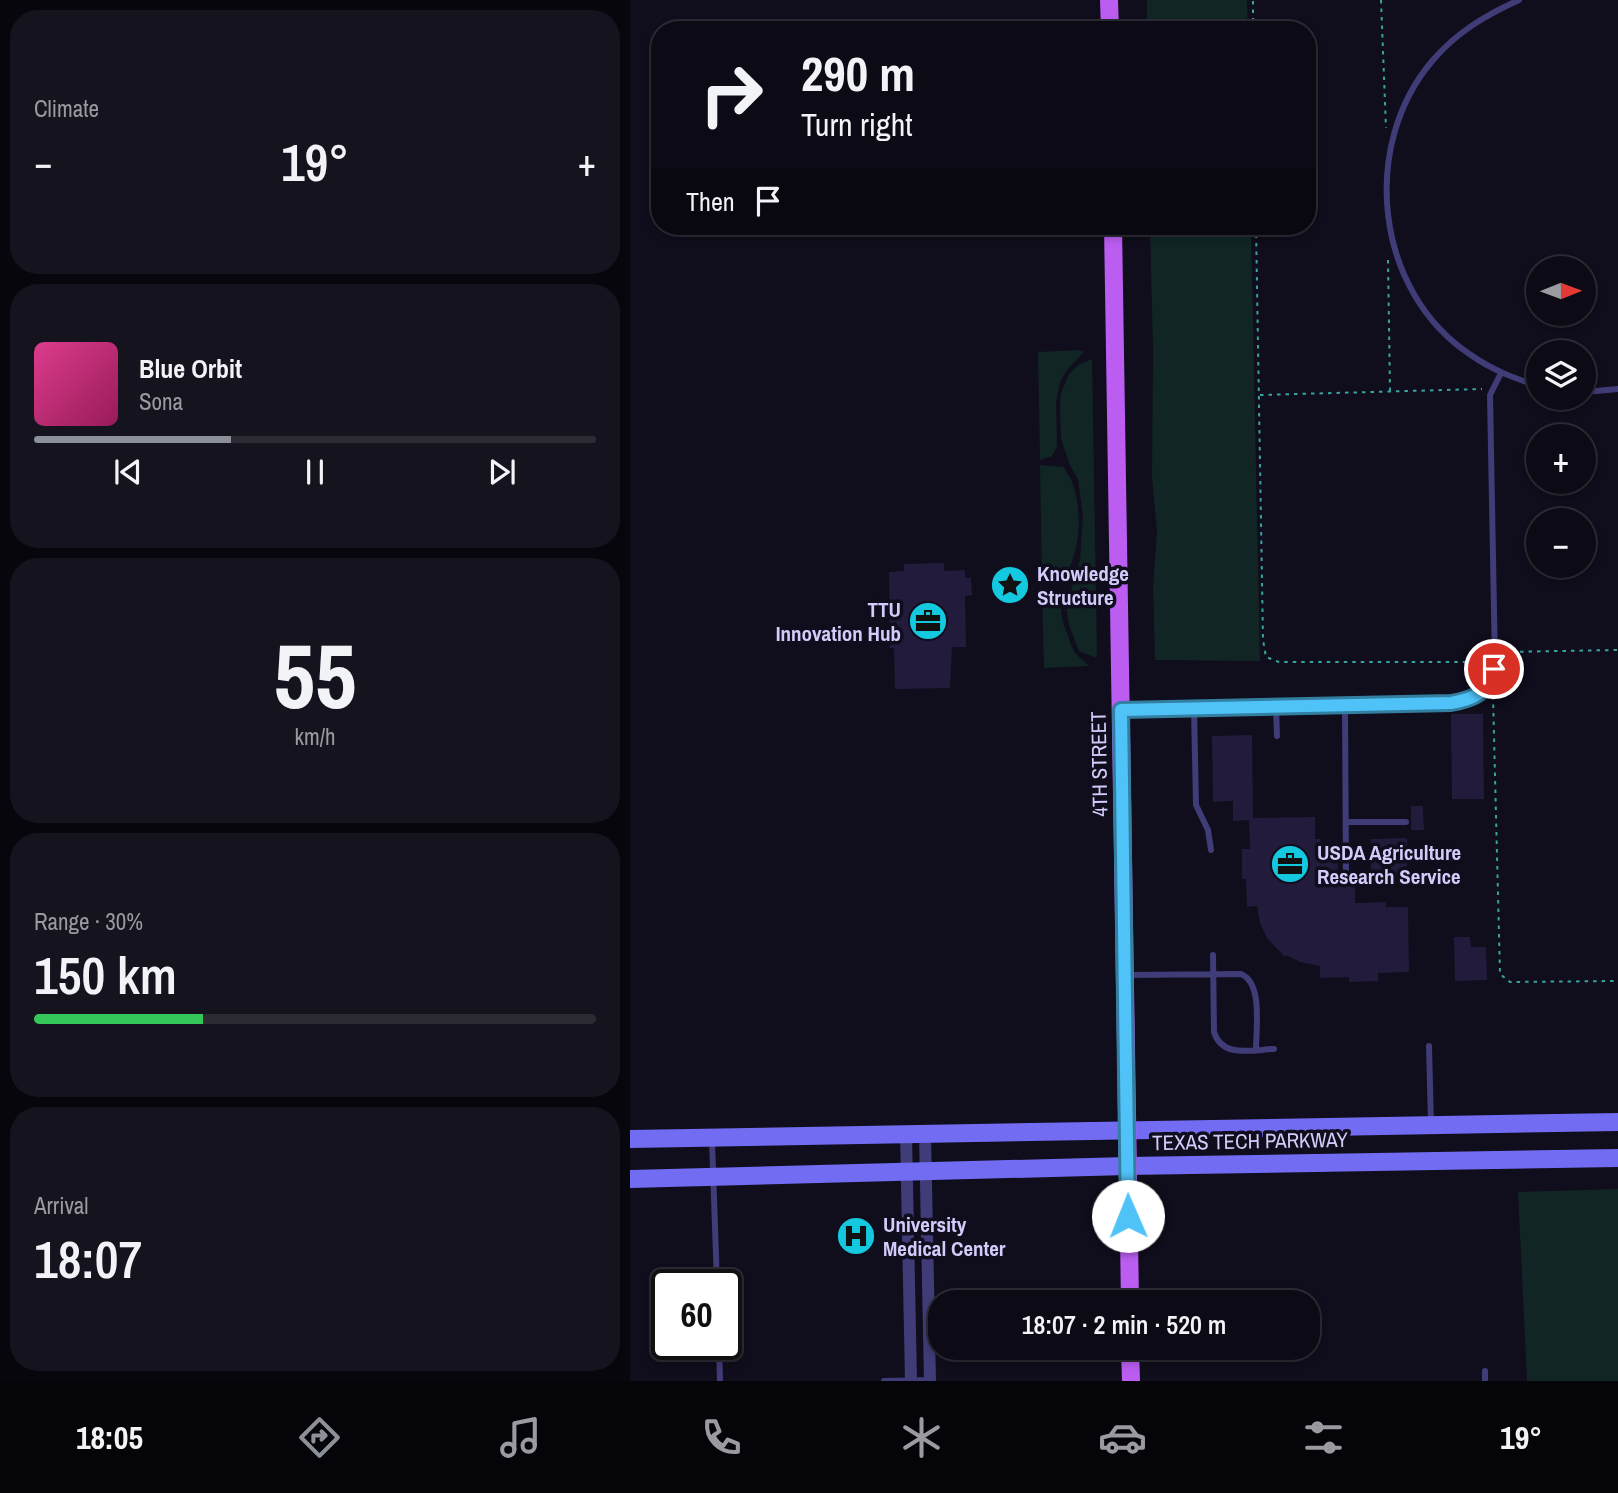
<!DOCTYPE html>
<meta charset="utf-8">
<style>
body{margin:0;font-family:"Archivo Narrow",sans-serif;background:#15131e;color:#f1f3f6;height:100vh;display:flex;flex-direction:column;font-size:26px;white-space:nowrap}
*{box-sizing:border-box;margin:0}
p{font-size:23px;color:#9a9aa0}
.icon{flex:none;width:38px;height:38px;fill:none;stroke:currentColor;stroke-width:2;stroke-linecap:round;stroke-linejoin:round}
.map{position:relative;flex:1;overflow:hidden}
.side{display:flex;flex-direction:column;gap:10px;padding:10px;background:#07060c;width:630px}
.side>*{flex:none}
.guide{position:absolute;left:21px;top:21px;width:665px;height:214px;border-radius:28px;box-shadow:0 4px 10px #0003,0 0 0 2px #2c2b34;background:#0c0a15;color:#f1f3f6;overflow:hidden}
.needle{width:46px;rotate:89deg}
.fabs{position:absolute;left:896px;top:256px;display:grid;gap:14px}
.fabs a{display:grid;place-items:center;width:70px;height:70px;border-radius:50%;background:#0c0a15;box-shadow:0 4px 10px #0003,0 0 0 2px #2c2b34;font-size:35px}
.speed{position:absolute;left:21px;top:1269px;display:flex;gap:14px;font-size:35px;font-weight:700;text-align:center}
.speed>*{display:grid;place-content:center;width:91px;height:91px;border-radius:50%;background:#0c0a15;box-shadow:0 4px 10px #0003,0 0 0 2px #2c2b34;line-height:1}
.speed .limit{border:4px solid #111;border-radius:10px;background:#fff;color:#111}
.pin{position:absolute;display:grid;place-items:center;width:60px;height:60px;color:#fff;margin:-30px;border:4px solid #fff;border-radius:50%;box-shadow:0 2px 7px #0007}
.me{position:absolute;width:77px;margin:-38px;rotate:359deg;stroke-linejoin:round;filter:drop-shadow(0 0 5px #0008)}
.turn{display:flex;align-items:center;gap:24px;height:147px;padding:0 35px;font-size:32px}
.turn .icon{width:91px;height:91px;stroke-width:2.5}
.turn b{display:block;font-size:49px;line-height:60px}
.then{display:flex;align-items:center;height:66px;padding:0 35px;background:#0003;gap:14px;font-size:26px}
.big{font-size:52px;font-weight:600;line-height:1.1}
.side .tile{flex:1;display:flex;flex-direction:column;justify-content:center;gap:10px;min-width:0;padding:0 24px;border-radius:28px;background:#15131e}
.side .dial{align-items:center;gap:0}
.dial b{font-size:91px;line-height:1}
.song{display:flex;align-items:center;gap:21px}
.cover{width:84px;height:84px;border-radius:10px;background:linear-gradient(135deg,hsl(330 70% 55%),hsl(330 70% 35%))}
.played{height:7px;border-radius:4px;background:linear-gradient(90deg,#8c9099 35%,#2c2b34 35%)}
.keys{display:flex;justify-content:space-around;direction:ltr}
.heat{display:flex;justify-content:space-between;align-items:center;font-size:38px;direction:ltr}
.charge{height:10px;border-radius:5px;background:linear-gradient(90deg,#34c759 30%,#2c2b34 0)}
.trip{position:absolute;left:298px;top:1290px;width:392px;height:70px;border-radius:28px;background:#0c0a15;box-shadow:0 4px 10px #0003,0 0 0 2px #2c2b34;font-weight:600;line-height:70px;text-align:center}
.tab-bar{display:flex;height:112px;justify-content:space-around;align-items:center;background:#050408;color:#9a9aa0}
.tab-bar .icon{width:49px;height:49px}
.tab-bar .on{color:#8c9099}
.tab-bar b{font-size:32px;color:#f1f3f6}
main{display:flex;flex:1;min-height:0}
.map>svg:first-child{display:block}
.green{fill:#112525}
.building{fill:#221b3b}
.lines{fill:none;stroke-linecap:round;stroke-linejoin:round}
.path{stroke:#37a49e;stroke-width:2;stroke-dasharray:3.5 5;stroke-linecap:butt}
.lane{stroke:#3f3c77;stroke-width:6}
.street{stroke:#3f3c77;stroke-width:12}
.secondary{stroke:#716cf2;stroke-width:18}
.primary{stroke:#bb5df1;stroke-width:18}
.route-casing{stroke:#337fa1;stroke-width:18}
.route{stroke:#4fc3f7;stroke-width:12}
.labels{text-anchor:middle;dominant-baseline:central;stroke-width:7;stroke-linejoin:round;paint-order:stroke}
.poi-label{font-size:21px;font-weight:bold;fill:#d2ccfb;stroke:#100d1c;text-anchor:start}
.street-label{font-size:21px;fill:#d2ccfb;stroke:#100d1c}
</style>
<main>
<section class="side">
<div class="tile"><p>Climate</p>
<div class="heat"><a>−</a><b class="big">19°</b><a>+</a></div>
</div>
<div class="tile">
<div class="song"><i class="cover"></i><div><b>Blue Orbit</b><p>Sona</p></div></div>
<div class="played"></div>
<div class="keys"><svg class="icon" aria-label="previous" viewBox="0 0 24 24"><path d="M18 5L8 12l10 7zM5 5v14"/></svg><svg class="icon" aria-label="pause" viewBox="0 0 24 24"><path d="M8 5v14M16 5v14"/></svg><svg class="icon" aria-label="next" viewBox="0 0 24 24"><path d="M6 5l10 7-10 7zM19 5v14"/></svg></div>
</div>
<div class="tile dial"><b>55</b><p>km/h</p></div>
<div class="tile"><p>Range · 30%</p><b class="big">150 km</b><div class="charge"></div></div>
<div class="tile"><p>Arrival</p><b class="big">18:07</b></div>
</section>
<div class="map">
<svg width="988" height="1381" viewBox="0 0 988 1381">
<rect width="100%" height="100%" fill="#100d1c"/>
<path class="green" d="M517,0H617L618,30H517Z
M520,226H621L630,661L525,660L523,586L527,531L522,477L523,350Z
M449,350L454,352L437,370L430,382L426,402L427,447L422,456L410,460L408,352Z
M462,359L467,654L466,658L449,651L439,625L436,606L450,560L453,516L448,479L440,465L431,439L430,402L431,393L439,374L448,365Z
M410,465L434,467C436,472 440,477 442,482C453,509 451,557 432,579L412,583Z
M412,588L423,589L429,595L432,619L441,645L445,653L459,666L414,668Z
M988,1189V1381H897L888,1192Z"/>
<path class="building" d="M314,563V571L335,570V578H341L342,595L335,596L336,647H322L320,688L265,689L264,648H260L259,572L274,571V564Z
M821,714H853L854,799H822Z
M622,735L623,818L685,817V839H690L691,843H707L708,881L717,885L725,881V903L756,902V907H778L779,972L748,973V981L719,982V977L690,978V966L670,962L656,955L655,957L637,938L630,923L627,906L617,907L616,879H612V849H620L619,820L603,821V801L583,802L582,736Z
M781,806H793L794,830H781Z
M777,838V880H741V839Z
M824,937H840L841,947H856L857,980L825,981Z"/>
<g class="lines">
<path class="path" d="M751,0L756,128
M623,30V0
M626,226L633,640L636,657L649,662H838L857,667
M758,260L760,391
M630,395L852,389
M873,652L988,650
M863,696L870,974L880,982L988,981"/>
<path class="lane" d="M889,0C856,15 827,32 803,60C729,146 745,292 841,355C862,370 884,378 908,386
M954,392L988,389
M715,706C743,705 831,710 851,693C860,686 862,676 865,665L860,395L871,373
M646,707L647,736
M564,708L566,805L578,830L581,850
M493,710L715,706L716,879
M716,822H776
M583,955L584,1032C592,1058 621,1050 644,1049
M496,975L611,974C633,983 626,1028 626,1050
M799,1046L801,1125
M82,1140L87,1284
M89,1344L90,1381
M855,1371V1381
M254,1381L300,1380"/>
<path class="street" d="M276,1134L281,1381
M295,1134L300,1381"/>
<path class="secondary" d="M0,1139L988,1122
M0,1179L497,1166L988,1158"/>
<path class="primary" d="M479,0L480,30
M483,226L500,1302
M500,1348L501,1381"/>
</g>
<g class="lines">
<g class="route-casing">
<path id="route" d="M498,1216L491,710L821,703C844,699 858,693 864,669"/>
</g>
<use href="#route" class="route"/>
</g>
<defs>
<g id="sight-disc" transform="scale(2.0125)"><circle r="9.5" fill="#14c8df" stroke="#100d1c"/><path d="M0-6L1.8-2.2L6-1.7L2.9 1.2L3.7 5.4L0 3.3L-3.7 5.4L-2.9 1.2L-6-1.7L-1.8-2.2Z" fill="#111"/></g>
<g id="office-disc" transform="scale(2.0125)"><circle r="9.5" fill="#14c8df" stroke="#100d1c"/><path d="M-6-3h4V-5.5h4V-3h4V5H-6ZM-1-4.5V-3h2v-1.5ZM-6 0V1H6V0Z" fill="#111"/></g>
<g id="hospital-disc" transform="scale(2.0125)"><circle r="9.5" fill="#14c8df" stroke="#100d1c"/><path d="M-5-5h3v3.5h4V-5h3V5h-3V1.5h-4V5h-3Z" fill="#111"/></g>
</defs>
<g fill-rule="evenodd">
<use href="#sight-disc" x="380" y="585"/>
<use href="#office-disc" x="298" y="621"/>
<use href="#office-disc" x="660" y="864"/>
<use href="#hospital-disc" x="226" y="1236"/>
</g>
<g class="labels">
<g class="poi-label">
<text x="407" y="573">Knowledge<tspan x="407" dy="24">Structure</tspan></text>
<text x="271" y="609" text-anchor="end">TTU<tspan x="271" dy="24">Innovation Hub</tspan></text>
<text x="687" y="852">USDA Agriculture<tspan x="687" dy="24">Research Service</tspan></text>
<text x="253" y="1224">University<tspan x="253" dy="24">Medical Center</tspan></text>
</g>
<g class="street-label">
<text transform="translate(469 764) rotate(-91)">4TH STREET</text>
<text transform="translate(620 1141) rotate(-1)">TEXAS TECH PARKWAY</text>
</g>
</g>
</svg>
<div class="fabs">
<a><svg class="needle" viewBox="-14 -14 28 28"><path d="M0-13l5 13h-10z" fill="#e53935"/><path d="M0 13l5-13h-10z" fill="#9a9aa0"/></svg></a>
<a><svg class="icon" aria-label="layers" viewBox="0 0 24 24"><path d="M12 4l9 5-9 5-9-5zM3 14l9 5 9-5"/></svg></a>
<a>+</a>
<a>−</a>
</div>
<div class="speed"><div class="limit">60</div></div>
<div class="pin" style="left:864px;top:669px;background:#d93025"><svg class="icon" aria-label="arrive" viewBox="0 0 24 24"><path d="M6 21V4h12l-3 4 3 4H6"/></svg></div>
<svg class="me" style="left:498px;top:1216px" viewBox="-20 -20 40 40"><circle r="19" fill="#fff"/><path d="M0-13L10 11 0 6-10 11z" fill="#4fc3f7"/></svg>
<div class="trip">18:07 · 2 min · 520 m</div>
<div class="guide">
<div class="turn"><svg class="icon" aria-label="right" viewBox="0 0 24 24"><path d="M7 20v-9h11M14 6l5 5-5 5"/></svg><div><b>290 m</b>Turn right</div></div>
<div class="then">Then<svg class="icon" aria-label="arrive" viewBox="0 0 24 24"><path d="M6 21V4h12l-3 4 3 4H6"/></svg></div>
</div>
</div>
</main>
<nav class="tab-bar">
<b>18:05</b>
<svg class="icon on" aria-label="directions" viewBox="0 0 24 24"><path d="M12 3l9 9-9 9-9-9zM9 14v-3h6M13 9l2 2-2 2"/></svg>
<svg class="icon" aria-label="music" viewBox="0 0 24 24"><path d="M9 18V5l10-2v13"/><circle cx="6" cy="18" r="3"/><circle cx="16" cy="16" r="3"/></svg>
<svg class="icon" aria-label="phone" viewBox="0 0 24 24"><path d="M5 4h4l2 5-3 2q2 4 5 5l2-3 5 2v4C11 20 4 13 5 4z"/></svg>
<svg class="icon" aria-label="climate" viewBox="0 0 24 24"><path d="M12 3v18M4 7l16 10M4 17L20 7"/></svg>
<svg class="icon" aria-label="car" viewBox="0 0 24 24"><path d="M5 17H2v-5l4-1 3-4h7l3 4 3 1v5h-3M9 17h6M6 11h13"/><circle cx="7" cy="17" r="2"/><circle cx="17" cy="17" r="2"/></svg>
<svg class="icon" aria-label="filters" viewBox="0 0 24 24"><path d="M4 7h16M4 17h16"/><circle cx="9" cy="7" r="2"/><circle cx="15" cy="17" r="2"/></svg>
<b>19°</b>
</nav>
